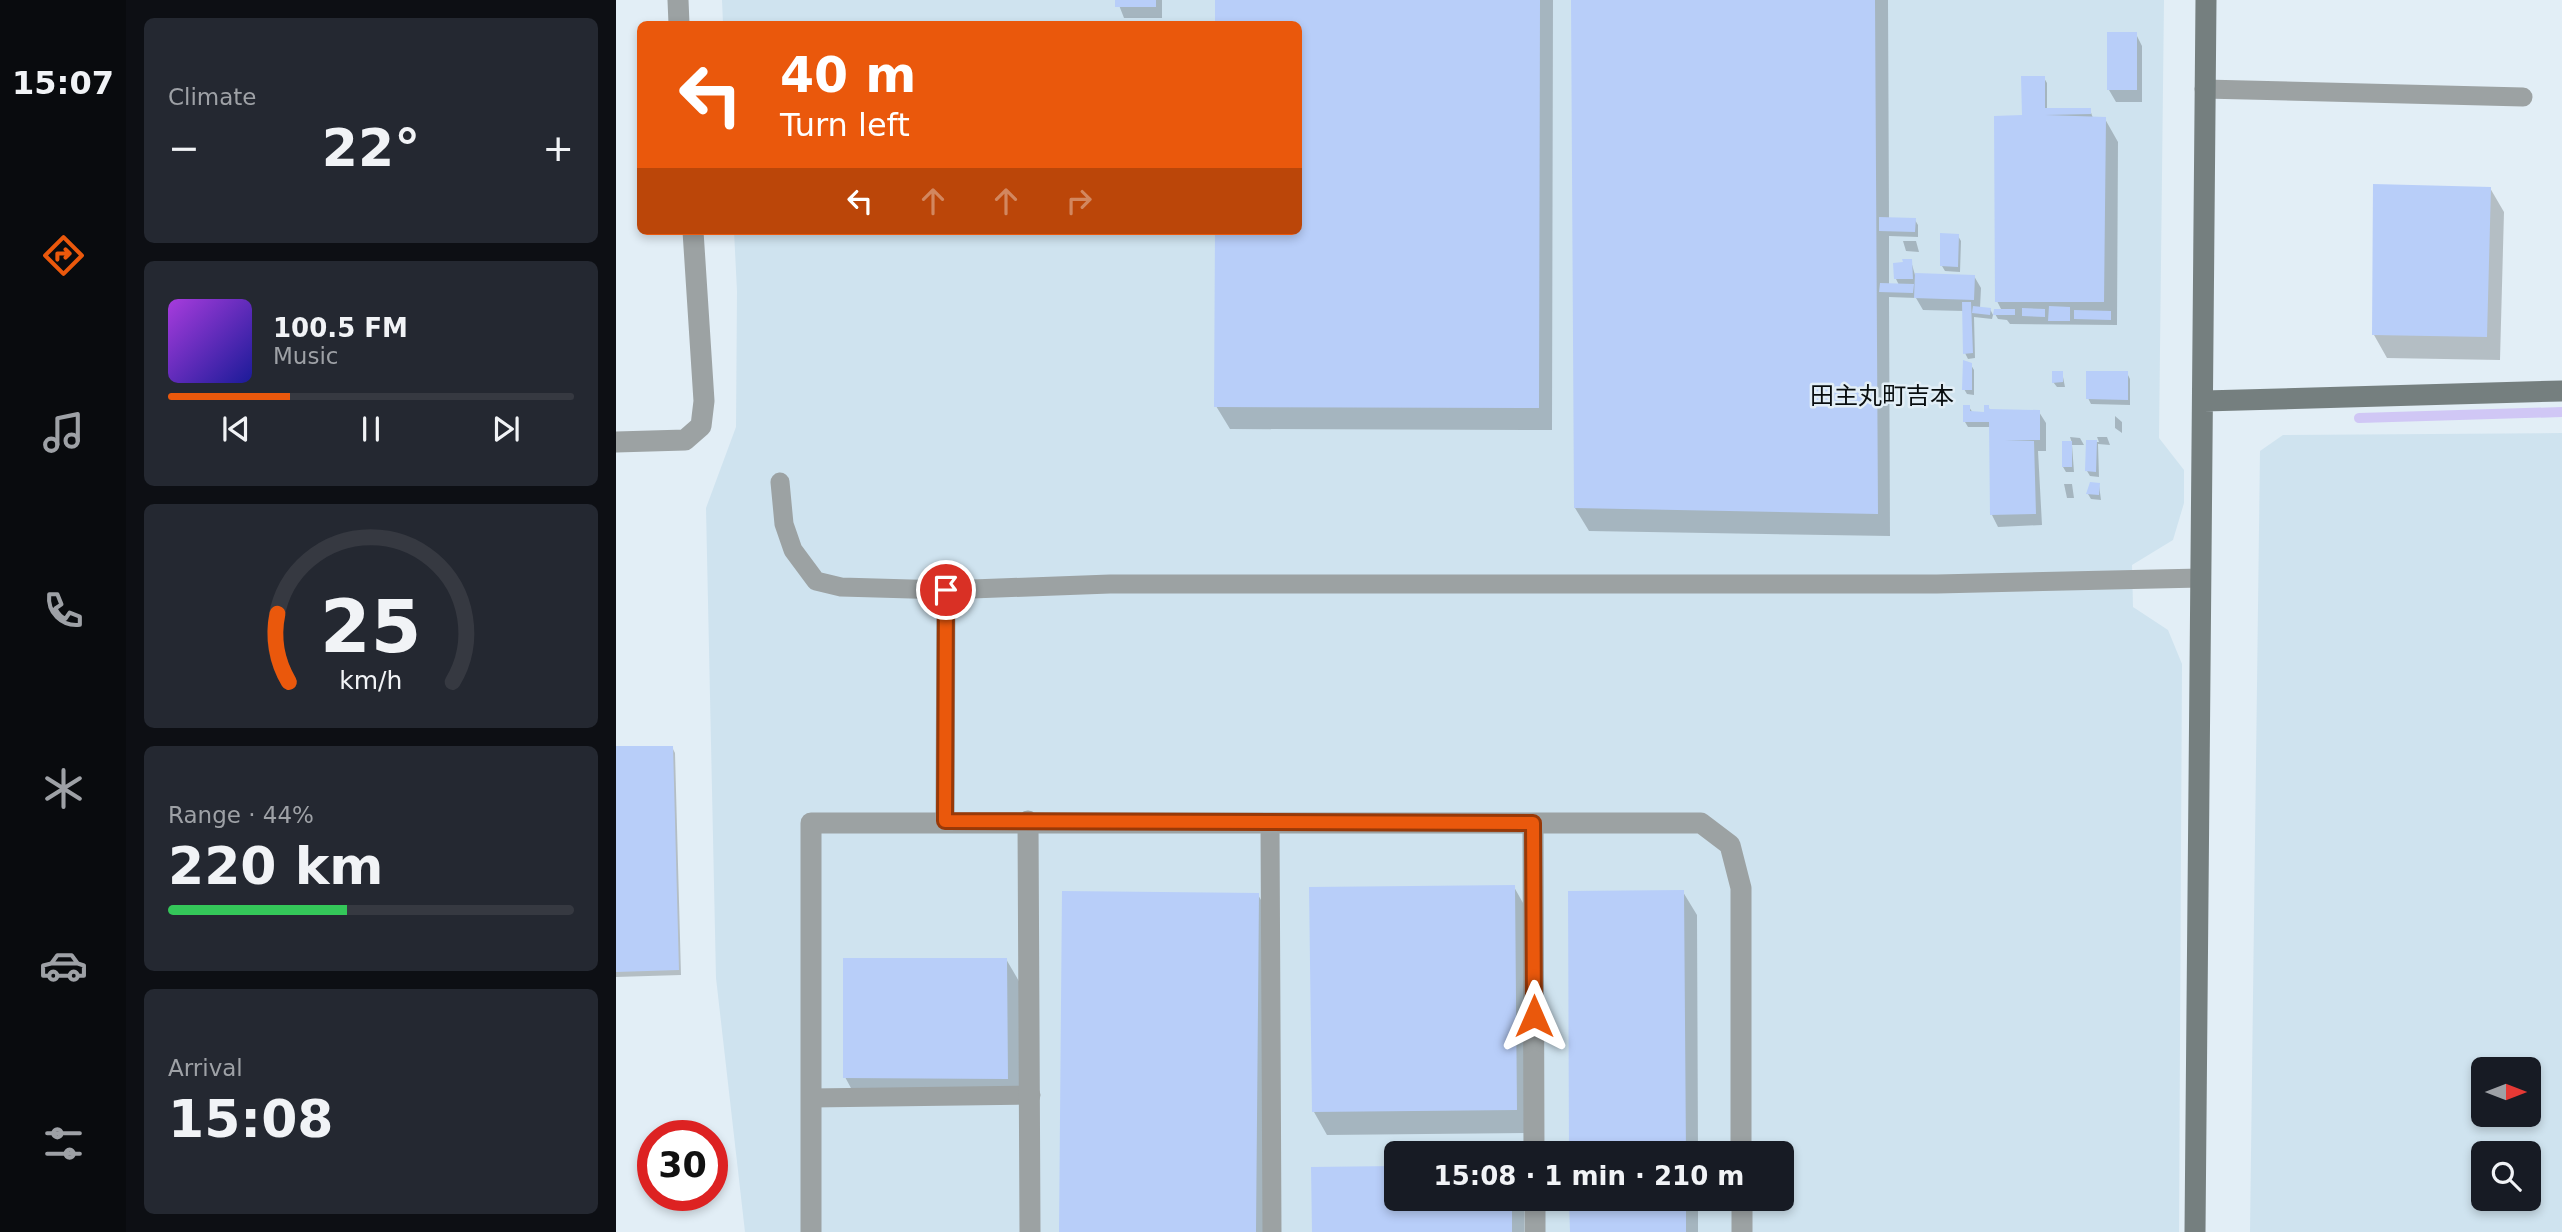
<!DOCTYPE html>
<meta charset="utf-8">
<style>
body{margin:0;font-family:"DejaVu Sans","Noto Sans JP",sans-serif;background:#242831;color:#f1f3f6;height:100vh;display:flex;flex-direction:column;font-size:26px;white-space:nowrap}
*{box-sizing:border-box;margin:0}
p{font-size:23px;color:#9ea1a6}
.icon{flex:none;width:38px;height:38px;fill:none;stroke:currentColor;stroke-width:2;stroke-linecap:round;stroke-linejoin:round}
.map{position:relative;flex:1;overflow:hidden}
.sheet{display:flex;flex-direction:column;gap:18px;padding:18px;background:#0d0f14;width:490px}
.sheet>*{flex:none}
.banner{position:absolute;left:21px;top:21px;width:665px;height:214px;border-radius:10px;box-shadow:0 4px 10px #0003;background:#ea580c;color:#fff;overflow:hidden}
.needle{width:46px;rotate:90deg}
.buttons{position:absolute;left:1855px;top:1057px;display:grid;gap:14px}
.buttons a{display:grid;place-items:center;width:70px;height:70px;border-radius:10px;background:#171b24;box-shadow:0 4px 10px #0003;font-size:35px}
.speed{position:absolute;left:21px;top:1120px;display:flex;gap:14px;font-size:35px;font-weight:700;text-align:center}
.speed>*{display:grid;place-content:center;width:91px;height:91px;border-radius:50%;background:#171b24;box-shadow:0 4px 10px #0003;line-height:1}
.speed .limit{border:10px solid #d22;background:#fff;color:#111}
.pin{position:absolute;display:grid;place-items:center;width:60px;height:60px;color:#fff;margin:-30px;border:4px solid #fff;border-radius:50%;box-shadow:0 2px 7px #0007}
.me{position:absolute;width:77px;margin:-38px;rotate:0deg;stroke-linejoin:round;filter:drop-shadow(0 0 5px #0008)}
.turn{display:flex;align-items:center;gap:24px;height:147px;padding:0 28px;font-size:32px}
.turn .icon{width:91px;height:91px;stroke-width:2.5}
.turn b{display:block;font-size:49px;line-height:60px}
.lanes{display:flex;align-items:center;height:66px;padding:0 28px;background:#0003;justify-content:center;gap:35px;direction:ltr}
.lanes .off{opacity:.35}
.big{font-size:52px;font-weight:700;line-height:1.1}
.sheet .card{flex:1;display:flex;flex-direction:column;justify-content:center;gap:10px;min-width:0;padding:0 24px;border-radius:10px;background:#242831}
.sheet .dial{align-items:center;gap:0}
.dial svg{height:182px;overflow:visible;fill:none;stroke:#363941;stroke-width:7;stroke-linecap:round;text-anchor:middle}
.dial text{fill:#f1f3f6;stroke:none}
.song{display:flex;align-items:center;gap:21px}
.cover{width:84px;height:84px;border-radius:10px;background:linear-gradient(135deg,hsl(280 70% 55%),hsl(240 70% 35%))}
.played{height:7px;border-radius:4px;background:linear-gradient(90deg,#ea580c 30%,#363941 30%)}
.keys{display:flex;justify-content:space-around;direction:ltr}
.heat{display:flex;justify-content:space-between;align-items:center;font-size:38px;direction:ltr}
.charge{height:10px;border-radius:5px;background:linear-gradient(90deg,#34c759 44%,#363941 0)}
.trip{position:absolute;left:768px;top:1141px;width:410px;height:70px;border-radius:10px;background:#171b24;box-shadow:0 4px 10px #0003;font-weight:700;line-height:70px;text-align:center}
main{display:flex;flex:1;min-height:0}
.menu{display:flex;flex-direction:column;width:126px;justify-content:space-around;align-items:center;background:#090b0e;color:#9ea1a6}
.menu .icon{width:49px;height:49px}
.menu .selected{color:#ea580c}
.menu b{font-size:32px;color:#f1f3f6}
.map>svg:first-child{display:block}
.built{fill:#cfe3ef;fill-rule:evenodd}
.shadow{fill:#0003}
.lines{fill:none;stroke-linecap:round;stroke-linejoin:round}
.stream{stroke:#d0c7f5;stroke-width:10}
.building{fill:#b8cef9}
.lane{stroke:#9ca2a3;stroke-width:19}
.street{stroke:#9ca2a3;stroke-width:21}
.secondary{stroke:#757f7f;stroke-width:21}
.route-casing{stroke:#983908;stroke-width:18}
.route{stroke:#ea580c;stroke-width:12}
.labels{text-anchor:middle;dominant-baseline:central;stroke-width:5;stroke-linejoin:round;paint-order:stroke}
.quarter-label{font-size:24px;fill:#090e10;stroke:#e2eef6}
</style>
<main>
<nav class="menu">
<b>15:07</b>
<svg class="icon selected" aria-label="directions" viewBox="0 0 24 24"><path d="M12 3l9 9-9 9-9-9zM9 14v-3h6M13 9l2 2-2 2"/></svg>
<svg class="icon" aria-label="music" viewBox="0 0 24 24"><path d="M9 18V5l10-2v13"/><circle cx="6" cy="18" r="3"/><circle cx="16" cy="16" r="3"/></svg>
<svg class="icon" aria-label="phone" viewBox="0 0 24 24"><path d="M5 4h4l2 5-3 2q2 4 5 5l2-3 5 2v4C11 20 4 13 5 4z"/></svg>
<svg class="icon" aria-label="climate" viewBox="0 0 24 24"><path d="M12 3v18M4 7l16 10M4 17L20 7"/></svg>
<svg class="icon" aria-label="car" viewBox="0 0 24 24"><path d="M5 17H2v-5l4-1 3-4h7l3 4 3 1v5h-3M9 17h6M6 11h13"/><circle cx="7" cy="17" r="2"/><circle cx="17" cy="17" r="2"/></svg>
<svg class="icon" aria-label="filters" viewBox="0 0 24 24"><path d="M4 7h16M4 17h16"/><circle cx="9" cy="7" r="2"/><circle cx="15" cy="17" r="2"/></svg>
</nav>
<section class="sheet">
<div class="card"><p>Climate</p>
<div class="heat"><a>−</a><b class="big">22°</b><a>+</a></div>
</div>
<div class="card">
<div class="song"><i class="cover"></i><div><b>100.5 FM</b><p>Music</p></div></div>
<div class="played"></div>
<div class="keys"><svg class="icon" aria-label="previous" viewBox="0 0 24 24"><path d="M18 5L8 12l10 7zM5 5v14"/></svg><svg class="icon" aria-label="pause" viewBox="0 0 24 24"><path d="M8 5v14M16 5v14"/></svg><svg class="icon" aria-label="next" viewBox="0 0 24 24"><path d="M6 5l10 7-10 7zM19 5v14"/></svg></div>
</div>
<div class="card dial"><svg viewBox="0 0 100 80">
<path d="M14 69A42 42 0 1 1 86 69"/>
<path d="M14 69A42 42 0 0 1 9 39" stroke="#ea580c"/>
<text x="50" y="56" font-size="32" font-weight="700">25</text>
<text x="50" y="72" font-size="11">km/h</text>
</svg></div>
<div class="card"><p>Range · 44%</p><b class="big">220 km</b><div class="charge"></div></div>
<div class="card"><p>Arrival</p><b class="big">15:08</b></div>
</section>
<div class="map">
<svg width="1946" height="1232" viewBox="0 0 1946 1232">
<rect width="100%" height="100%" fill="#e2eef6"/>
<path class="built" d="M106,0H1548L1543,438L1568,470V503L1557,540L1516,565L1517,607L1552,630L1566,664L1563,1232H129L100,978L90,508L120,427L121,291L118,231H682V24H107ZM780,1153H1166V1199H780Z
M1946,433V1232H1634L1644,451L1667,435ZM1867,1069H1913V1115H1867ZM1867,1153H1913V1199H1867Z"/>
<path class="shadow" d="M501,0H546V18H508Z
M601,0H937L936,430L614,429L600,406L601,231H682V24H601Z
M957,0H1272L1273,219L1299,220L1302,225V237L1273,236V285H1283L1280,279L1295,261L1299,275L1358,276L1365,288L1364,308L1374,309L1377,315L1376,319L1358,317L1359,358L1352,359L1349,353L1348,311L1307,310L1300,298L1273,297L1274,536L973,531L959,508Z
M1520,34L1526,46V102H1500L1493,90Z
M1428,78L1431,83V110H1474L1477,118L1489,119L1502,142L1501,325L1394,324L1391,320L1382,319L1379,314L1386,311L1381,301L1410,118Z
M1874,188L1888,212L1884,360L1771,358L1758,335Z
M1342,236L1345,241L1344,272L1329,271L1326,266Z
M1287,241H1300L1303,252L1290,251Z
M1355,365L1358,370V395L1351,394L1348,389Z
M1446,372L1449,387H1441L1437,382Z
M1511,373L1514,379V405L1475,404L1472,398Z
M1353,407L1357,413L1370,414L1372,407L1375,411L1423,412L1430,423V451H1422L1426,525L1382,527L1376,515L1375,427H1352L1349,422Z
M1499,416L1506,422V433L1499,428Z
M1454,437L1464,438L1468,445H1456L1458,472H1450L1447,467V443H1456Z
M1481,437H1491L1494,445L1482,444L1483,477L1474,476L1471,471L1472,442H1483Z
M1448,484H1456L1458,498H1451Z
M1483,485L1485,500L1475,499L1472,494Z
M56,747L59,753L65,975L0,977V748Z
M898,887L911,910L914,1133L711,1135L698,1112Z
M1067,892L1081,915L1082,1153H955L954,893Z
M642,895L656,918L652,1232H444Z
M390,959L404,983L405,1102L242,1101L229,1077Z
M780,1167V1199H908V1232H697V1169Z
M955,1199H1082V1232H955Z"/>
<g class="lines">
<path class="stream" d="M1743,418L1946,412"/>
</g>
<path class="building" d="M499,0H540V7H499Z
M599,0H924L923,408L598,407L599,231H682V24H599Z
M955,0H1259L1262,514L958,508Z
M1491,32H1521V90H1491Z
M1405,76H1429V108H1475V114L1429,115L1490,117L1488,302H1379L1378,116L1406,115Z
M1757,184L1875,187L1871,337L1756,335Z
M1263,217L1300,218L1299,232L1263,231Z
M1324,233L1343,234L1342,267L1324,266Z
M1286,259H1296L1297,279H1278L1277,263L1287,262Z
M1299,273L1359,275L1358,300L1298,298Z
M1264,283L1298,284L1297,293L1263,292Z
M1346,302H1355L1357,353L1347,354Z
M1357,306L1375,308L1374,315L1356,313Z
M1433,306L1454,307V321H1432Z
M1406,308L1429,309V317L1406,316Z
M1378,309H1399V315H1377Z
M1458,310L1495,311V320L1458,319Z
M1347,360L1356,363V390H1346Z
M1436,371H1447V382L1436,383Z
M1470,371H1512V400L1470,399Z
M1347,405H1354V411L1368,412V405H1373V409L1424,410V440H1389L1418,441L1420,514L1374,515L1373,422H1347Z
M1470,440H1481L1480,472L1469,471Z
M1446,441H1456V467H1446Z
M1474,482L1484,483L1483,495L1470,494Z
M0,746H57L63,970L0,972Z
M899,885L901,1110L696,1112L693,887Z
M1068,890L1070,1153H953L952,891Z
M446,891L643,893L640,1232H443Z
M227,958H391L392,1079L227,1078Z
M780,1166V1199H896V1232H696L695,1167Z
M953,1199H1070V1232H954Z"/>
<g class="lines">
<path class="lane" d="M1588,89L1907,97
M164,482L168,524L177,550L200,581L225,587L330,590L494,584H1321L1585,578
M329,821L330,590
M654,824L656,1232
M195,1098L415,1095"/>
<path class="street" d="M62,0L63,24
M0,442L69,440L85,426L88,401L77,231
M412,821L414,1232
M917,823L918,1153
M919,1199V1232
M1126,1199V1232
M195,1232V823H1085L1114,845L1125,888V1153"/>
<path class="secondary" d="M1588,401L1946,391
M1579,1232L1590,0"/>
</g>
<g class="lines">
<g class="route-casing">
<path id="route" d="M330,590L329,821L917,823L918,1016"/>
</g>
<use href="#route" class="route"/>
</g>
<g class="labels">
<g class="quarter-label">
<text x="1266" y="396">田主丸町吉本</text>
</g>
</g>
</svg>
<div class="buttons">
<a><svg class="needle" viewBox="-14 -14 28 28"><path d="M0-13l5 13h-10z" fill="#e53935"/><path d="M0 13l5-13h-10z" fill="#9ea1a6"/></svg></a>
<a><svg class="icon" aria-label="search" viewBox="0 0 24 24"><circle cx="10" cy="10" r="6"/><path d="M15 15l6 6"/></svg></a>
</div>
<div class="speed"><div class="limit">30</div></div>
<div class="pin" style="left:330px;top:590px;background:#d93025"><svg class="icon" aria-label="arrive" viewBox="0 0 24 24"><path d="M6 21V4h12l-3 4 3 4H6"/></svg></div>
<svg class="me" style="left:918px;top:1016px" viewBox="-20 -20 40 40"><path d="M0-17L14 15 0 8-14 15z" fill="#ea580c" stroke="#fff" stroke-width="4"/></svg>
<div class="trip">15:08 · 1 min · 210 m</div>
<div class="banner">
<div class="turn"><svg class="icon" aria-label="left" viewBox="0 0 24 24"><path d="M17 20v-9H6M10 6l-5 5 5 5"/></svg><div><b>40 m</b>Turn left</div></div>
<div class="lanes"><svg class="icon" aria-label="left" viewBox="0 0 24 24"><path d="M17 20v-9H6M10 6l-5 5 5 5"/></svg><svg class="icon off" aria-label="ahead" viewBox="0 0 24 24"><path d="M12 20V5M6 11l6-6 6 6"/></svg><svg class="icon off" aria-label="ahead" viewBox="0 0 24 24"><path d="M12 20V5M6 11l6-6 6 6"/></svg><svg class="icon off" aria-label="right" viewBox="0 0 24 24"><path d="M7 20v-9h11M14 6l5 5-5 5"/></svg></div>
</div>
</div>
</main>
